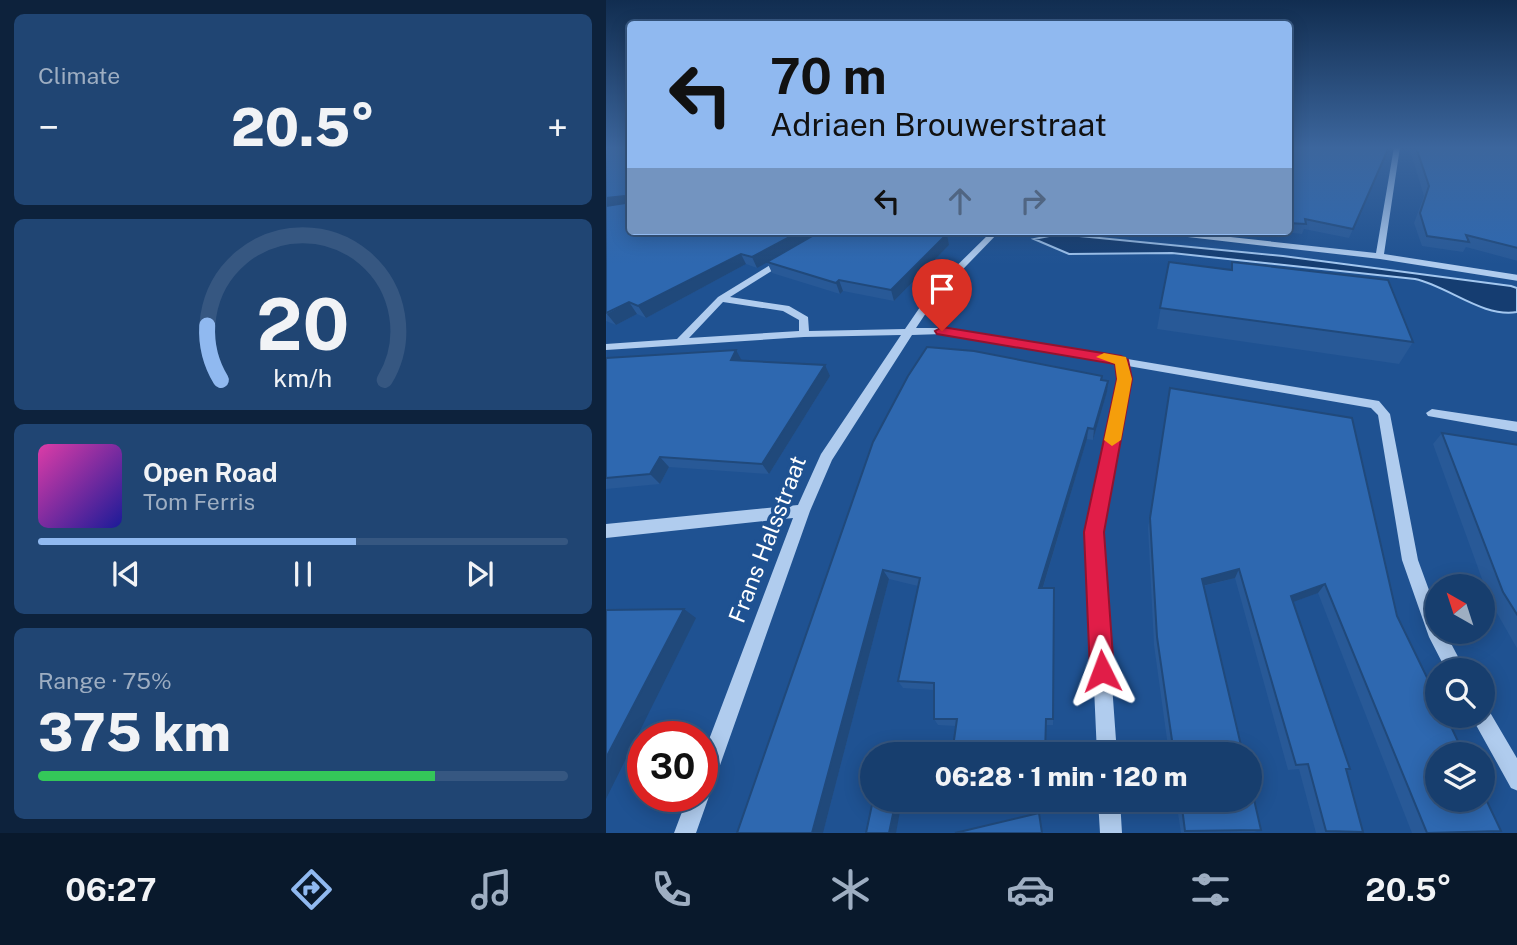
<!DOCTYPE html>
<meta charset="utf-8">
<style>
body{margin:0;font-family:"Public Sans",sans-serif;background:#204573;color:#f1f3f6;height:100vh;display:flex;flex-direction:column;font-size:26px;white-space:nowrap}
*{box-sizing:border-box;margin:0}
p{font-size:23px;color:#9eaec2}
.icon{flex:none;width:38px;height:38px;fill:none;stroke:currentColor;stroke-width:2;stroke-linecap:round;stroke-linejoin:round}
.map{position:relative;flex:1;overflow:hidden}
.sheet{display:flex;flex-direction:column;gap:14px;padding:14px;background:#0d223c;width:606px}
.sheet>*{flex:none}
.guide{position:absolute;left:21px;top:21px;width:665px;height:214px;border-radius:7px;box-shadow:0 4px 18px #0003,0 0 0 2px #365781;background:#90b9f0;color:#111;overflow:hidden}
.needle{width:46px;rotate:321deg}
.tools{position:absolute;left:819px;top:574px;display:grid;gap:14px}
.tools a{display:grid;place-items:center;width:70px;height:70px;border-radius:50%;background:#173e6e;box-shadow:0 4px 18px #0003,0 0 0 2px #365781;font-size:35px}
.speed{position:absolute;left:21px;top:721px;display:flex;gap:14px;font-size:35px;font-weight:700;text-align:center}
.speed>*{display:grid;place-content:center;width:91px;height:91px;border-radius:50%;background:#173e6e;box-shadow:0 4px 18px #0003,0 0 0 2px #365781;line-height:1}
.speed .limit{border:10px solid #d22;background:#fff;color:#111}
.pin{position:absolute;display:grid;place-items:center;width:60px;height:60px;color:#fff;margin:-72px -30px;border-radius:50% 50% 50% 0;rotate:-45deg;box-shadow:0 0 7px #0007}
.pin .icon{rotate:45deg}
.me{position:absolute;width:77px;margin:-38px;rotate:357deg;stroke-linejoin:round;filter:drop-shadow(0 0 5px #0008)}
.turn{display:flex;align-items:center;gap:24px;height:147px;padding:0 28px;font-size:32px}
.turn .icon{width:91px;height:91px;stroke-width:2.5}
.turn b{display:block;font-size:49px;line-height:60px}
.lanes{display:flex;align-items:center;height:66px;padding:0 28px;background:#0003;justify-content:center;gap:35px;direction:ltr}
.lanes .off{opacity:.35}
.big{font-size:52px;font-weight:800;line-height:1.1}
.sheet .widget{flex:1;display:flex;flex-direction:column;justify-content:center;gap:10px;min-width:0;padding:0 24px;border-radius:10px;background:#204573}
.sheet .dial{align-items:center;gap:0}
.dial svg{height:182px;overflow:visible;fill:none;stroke:#365781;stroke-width:7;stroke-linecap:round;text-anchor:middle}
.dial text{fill:#f1f3f6;stroke:none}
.song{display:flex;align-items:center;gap:21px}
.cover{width:84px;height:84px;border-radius:10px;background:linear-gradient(135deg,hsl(320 70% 55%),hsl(240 70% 35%))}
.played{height:7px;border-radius:4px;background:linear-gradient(90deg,#90b9f0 60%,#365781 60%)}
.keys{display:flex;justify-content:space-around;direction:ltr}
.heat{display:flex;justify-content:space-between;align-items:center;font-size:38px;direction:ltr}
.charge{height:10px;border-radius:5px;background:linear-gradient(90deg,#34c759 75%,#365781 0)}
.trip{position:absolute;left:254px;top:742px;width:402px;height:70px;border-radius:35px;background:#173e6e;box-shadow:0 4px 18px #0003,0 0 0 2px #365781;font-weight:800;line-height:70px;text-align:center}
.tabs{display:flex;height:112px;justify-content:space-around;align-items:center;background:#09192c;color:#9eaec2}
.tabs .icon{width:49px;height:49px}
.tabs .active{color:#90b9f0}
.tabs b{font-size:32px;color:#f1f3f6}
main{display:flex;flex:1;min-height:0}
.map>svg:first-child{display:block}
.water{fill:#153d71;stroke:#a3c7ef;stroke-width:2}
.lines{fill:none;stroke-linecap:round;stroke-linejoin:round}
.minor{fill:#b0ccee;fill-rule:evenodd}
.wall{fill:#285997}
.shaded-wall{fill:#20497b}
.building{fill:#2e68b0;stroke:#20497b;stroke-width:2}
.route{fill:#e11d48;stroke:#92132f;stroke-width:2}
.slow{fill:#f59e0b}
.labels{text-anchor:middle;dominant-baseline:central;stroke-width:7;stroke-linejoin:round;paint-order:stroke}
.street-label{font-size:23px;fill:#fff;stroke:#1f5292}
</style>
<main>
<section class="sheet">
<div class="widget"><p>Climate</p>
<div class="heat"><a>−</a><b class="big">20.5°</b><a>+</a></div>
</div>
<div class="widget dial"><svg viewBox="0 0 100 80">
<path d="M14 69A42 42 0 1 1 86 69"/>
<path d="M14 69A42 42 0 0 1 8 45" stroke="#90b9f0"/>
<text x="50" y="56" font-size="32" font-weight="700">20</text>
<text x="50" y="72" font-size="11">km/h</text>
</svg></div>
<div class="widget">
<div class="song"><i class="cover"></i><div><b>Open Road</b><p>Tom Ferris</p></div></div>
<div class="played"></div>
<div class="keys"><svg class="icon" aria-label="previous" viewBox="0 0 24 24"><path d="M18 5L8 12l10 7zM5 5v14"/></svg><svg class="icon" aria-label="pause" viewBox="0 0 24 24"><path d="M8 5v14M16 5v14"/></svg><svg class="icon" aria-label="next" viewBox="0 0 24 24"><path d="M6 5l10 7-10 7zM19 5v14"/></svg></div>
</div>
<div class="widget"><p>Range · 75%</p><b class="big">375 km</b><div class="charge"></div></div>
</section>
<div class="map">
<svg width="912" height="833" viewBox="0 0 912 833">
<rect width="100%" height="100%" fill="#1f5292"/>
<path class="water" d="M453,234L677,256L905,286L911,288V312C877,318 842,286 809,279L566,253L463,254L428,239Z"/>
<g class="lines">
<path class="minor" d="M788,147H794L778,254L912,275V281L774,259L547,233L543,231H569L770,253Z
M386,231H394L332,295L310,328H336L773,401L784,414L812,560L831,612V632H839L859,670H840L823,637L796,560L772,415L765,408L522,366L525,379L495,532L511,754H491L481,532L513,379L510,364L336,334L306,335L226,460L204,511L90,833H68L82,796H96V758L187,518L0,538V524L192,505L215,454L295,335L198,337L0,350V344L71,339L112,297L177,257L181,260L180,262L124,297L183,306L202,317L203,331L299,329L325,291ZM117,302L177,311L193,320V331L83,338Z
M826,409L912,422V432L822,416L820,413Z
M877,707L882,709L912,760V791L905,788L865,716H877Z
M492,800H514L516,833H494Z"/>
</g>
<path class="wall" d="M0,147L24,231L341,234L343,245L288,301L237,291L234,294L166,273L161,262L151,268L140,264L40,318L31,314L10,325L0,321Z
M682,147H783L743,238L698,229L696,234L670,231H682Z
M803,147H912V261L860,247L857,252L816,246L808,223L818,196Z
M563,262L625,270L626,262L807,342L793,364L551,329Z
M0,358L136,361L224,376L163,474L63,467L54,484L0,489Z
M496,376V380L501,392L487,440L481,439L437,588H448L447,725H440V754H346L350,726L332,725L328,719V690L297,688L292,681L312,586L283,579L217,833L267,442Z
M564,388L791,616L895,831L880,833H806L712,593L687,602L744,769L740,771L757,832L710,833L693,769L682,770L629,578L598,586L637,754H563L548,645L542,528Z
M836,433L912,445V650L884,601L827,444Z
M570,800H644L655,830L648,832L575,833Z"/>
<path class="shaded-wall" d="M18,196L24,206L0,209V198Z
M195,231H218L151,268L146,257Z
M341,234L343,245L288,301L285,290Z
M135,254L140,264L40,318L32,306Z
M233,280L237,291L234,294L230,283Z
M23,302L31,314L10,325L1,314Z
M130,350L136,361L125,360Z
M219,365L224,376L163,474L156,464Z
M502,381L501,392L487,440L488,429Z
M482,428L481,439L434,597L433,588Z
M54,457L63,467L54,484L44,474Z
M633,569L629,578L592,587L596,579Z
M277,570L283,579L217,833H206Z
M719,584L712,593L679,605L685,596Z
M78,609L90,618L0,799V758Z
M290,800H296L290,833H283Z"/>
<path class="building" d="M7,147H24V231H195L146,257L135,254L32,306L23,302L0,313V206L20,203L18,196L0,198V149Z
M682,147H783L747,229L699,219L700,224L682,223Z
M810,147H912V248L860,235L863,242L821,236L814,213L823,186Z
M215,231H329L341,234L285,290L233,280L230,283L161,262Z
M563,262L626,270V262L782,280L807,342L554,308Z
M321,347L368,351L496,376L495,380L502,381L488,429L482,428L433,588H448L447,719H440L439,754H346L351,719H328V683L292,681L314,578L277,570L206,833H131L267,442L302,376Z
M130,350L125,360L219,365L156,464L54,457L44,474L0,478V358Z
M564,388L746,418L791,616L831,698V716H840L858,754H831V800H877V793L895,831L821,833L719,584L685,596L744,769H740L757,832L720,831L702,764L690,765L633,569L596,579L637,754H568L551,637L544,518Z
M836,433L912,445V616L897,592Z
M78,609L0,758V610Z
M644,782L655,830L579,831L575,800H644Z
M267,800H290L283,833H260Z
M433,813L436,833H349Z"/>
<linearGradient id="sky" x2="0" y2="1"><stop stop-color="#112d50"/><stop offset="0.56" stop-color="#3c669d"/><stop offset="1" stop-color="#3c669d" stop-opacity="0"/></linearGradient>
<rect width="912" height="264" fill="url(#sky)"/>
<path class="route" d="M336,327L515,356L522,360L526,379L498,532L508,671L504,679L496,683L488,679L484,671L478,532L511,379L509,364L331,334L329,331Z"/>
<path class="slow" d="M498,353L520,357L526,379L515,440L506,446L498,440L511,379L509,364L490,357Z"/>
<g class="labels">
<g class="street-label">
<text transform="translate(161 539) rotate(-69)">Frans Halsstraat</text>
</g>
</g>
</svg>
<div class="tools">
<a><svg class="needle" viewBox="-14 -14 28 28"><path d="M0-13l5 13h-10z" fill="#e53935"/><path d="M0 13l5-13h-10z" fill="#9eaec2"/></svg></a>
<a><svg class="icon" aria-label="search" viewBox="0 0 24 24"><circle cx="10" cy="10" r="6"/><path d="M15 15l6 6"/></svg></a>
<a><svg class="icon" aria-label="layers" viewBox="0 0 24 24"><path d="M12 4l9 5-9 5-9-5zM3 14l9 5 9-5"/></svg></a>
</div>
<div class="speed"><div class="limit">30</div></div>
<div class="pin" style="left:336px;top:331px;background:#d93025"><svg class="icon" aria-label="arrive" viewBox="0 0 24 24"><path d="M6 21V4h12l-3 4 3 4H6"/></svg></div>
<svg class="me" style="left:496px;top:671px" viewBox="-20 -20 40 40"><path d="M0-17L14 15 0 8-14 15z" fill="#e11d48" stroke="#fff" stroke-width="4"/></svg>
<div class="trip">06:28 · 1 min · 120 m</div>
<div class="guide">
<div class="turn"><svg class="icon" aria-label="left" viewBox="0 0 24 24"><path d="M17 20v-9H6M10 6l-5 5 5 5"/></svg><div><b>70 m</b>Adriaen Brouwerstraat</div></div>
<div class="lanes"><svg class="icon" aria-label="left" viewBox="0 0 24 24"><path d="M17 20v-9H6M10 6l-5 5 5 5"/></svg><svg class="icon off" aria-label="ahead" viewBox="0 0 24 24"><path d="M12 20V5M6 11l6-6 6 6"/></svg><svg class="icon off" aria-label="right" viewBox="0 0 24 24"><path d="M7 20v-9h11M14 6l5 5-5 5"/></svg></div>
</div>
</div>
</main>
<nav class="tabs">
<b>06:27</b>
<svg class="icon active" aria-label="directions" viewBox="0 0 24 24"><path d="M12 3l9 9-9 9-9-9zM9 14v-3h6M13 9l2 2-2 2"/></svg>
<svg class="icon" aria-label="music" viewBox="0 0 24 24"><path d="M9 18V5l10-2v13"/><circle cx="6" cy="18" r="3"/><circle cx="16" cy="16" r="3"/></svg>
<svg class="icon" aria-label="phone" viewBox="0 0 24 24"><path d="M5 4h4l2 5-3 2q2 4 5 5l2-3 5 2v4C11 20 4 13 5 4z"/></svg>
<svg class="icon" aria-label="climate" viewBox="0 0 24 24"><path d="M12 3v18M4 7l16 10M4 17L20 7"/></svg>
<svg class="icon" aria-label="car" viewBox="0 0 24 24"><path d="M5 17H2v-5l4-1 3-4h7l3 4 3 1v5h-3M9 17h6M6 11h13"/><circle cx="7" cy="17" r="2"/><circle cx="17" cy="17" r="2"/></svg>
<svg class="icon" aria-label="filters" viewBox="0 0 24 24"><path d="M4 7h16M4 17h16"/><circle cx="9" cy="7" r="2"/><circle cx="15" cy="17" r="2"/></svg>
<b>20.5°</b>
</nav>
